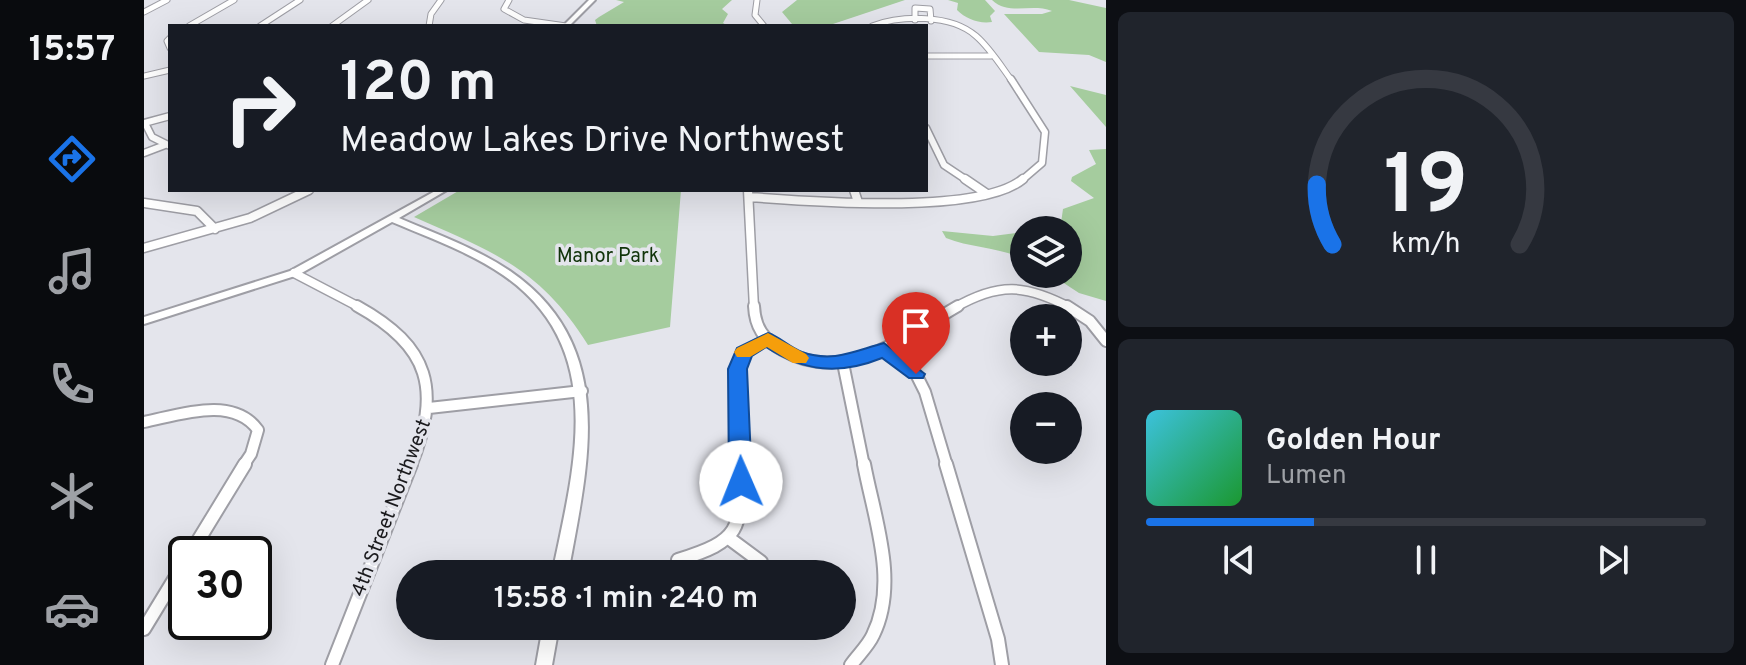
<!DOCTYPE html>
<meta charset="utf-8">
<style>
body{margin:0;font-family:Overpass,sans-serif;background:#20242c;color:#f1f3f6;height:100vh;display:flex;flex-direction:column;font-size:30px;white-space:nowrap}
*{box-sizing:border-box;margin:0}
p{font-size:26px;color:#9ea1a6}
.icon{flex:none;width:44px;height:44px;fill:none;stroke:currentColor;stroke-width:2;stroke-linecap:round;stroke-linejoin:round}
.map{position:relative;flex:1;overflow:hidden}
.side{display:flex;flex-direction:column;gap:12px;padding:12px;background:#0d0f14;width:640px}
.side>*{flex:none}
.guide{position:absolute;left:24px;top:24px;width:760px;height:168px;border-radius:0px;box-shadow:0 8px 32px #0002;background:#171b24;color:#f1f3f6;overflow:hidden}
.controls{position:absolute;left:866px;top:216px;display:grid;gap:16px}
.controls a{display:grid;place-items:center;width:72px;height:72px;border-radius:50%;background:#171b24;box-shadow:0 8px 32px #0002;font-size:40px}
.speed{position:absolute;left:24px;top:536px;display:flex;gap:16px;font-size:40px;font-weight:700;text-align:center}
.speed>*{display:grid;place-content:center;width:104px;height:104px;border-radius:50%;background:#171b24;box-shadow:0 8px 32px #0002;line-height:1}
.speed .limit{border:4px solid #111;border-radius:12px;background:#fff;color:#111}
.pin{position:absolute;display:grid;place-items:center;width:68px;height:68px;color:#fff;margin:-82px -34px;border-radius:50% 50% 50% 0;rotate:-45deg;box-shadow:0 0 8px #0007}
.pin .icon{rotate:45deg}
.me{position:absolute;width:88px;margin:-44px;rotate:359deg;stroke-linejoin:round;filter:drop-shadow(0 0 6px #0008)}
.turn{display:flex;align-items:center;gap:28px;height:168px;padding:0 40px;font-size:36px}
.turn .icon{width:104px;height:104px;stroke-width:2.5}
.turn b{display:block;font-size:56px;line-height:68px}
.side .widget{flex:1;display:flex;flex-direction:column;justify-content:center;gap:12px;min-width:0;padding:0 28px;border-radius:12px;background:#20242c}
.side .dial{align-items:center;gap:0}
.dial svg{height:208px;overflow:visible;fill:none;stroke:#363941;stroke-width:7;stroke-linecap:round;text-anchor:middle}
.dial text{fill:#f1f3f6;stroke:none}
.song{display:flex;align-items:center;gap:24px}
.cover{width:96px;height:96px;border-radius:12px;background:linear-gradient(135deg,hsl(190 70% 55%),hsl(130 70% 35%))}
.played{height:8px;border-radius:4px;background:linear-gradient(90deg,#1a73e8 30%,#363941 30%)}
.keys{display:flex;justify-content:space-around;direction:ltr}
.trip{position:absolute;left:252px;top:560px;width:460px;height:80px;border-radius:40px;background:#171b24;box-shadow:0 8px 32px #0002;font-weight:600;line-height:80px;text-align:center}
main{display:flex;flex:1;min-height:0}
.menu{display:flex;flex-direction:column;width:144px;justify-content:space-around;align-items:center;background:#090b0e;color:#9ea1a6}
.menu .icon{width:56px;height:56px}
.menu .selected{color:#1a73e8}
.menu b{font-size:36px;color:#f1f3f6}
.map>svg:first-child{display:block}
.green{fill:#a5cc9e}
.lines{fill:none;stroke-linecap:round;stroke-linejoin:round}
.minor-far4-casing{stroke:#9e9ea5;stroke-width:7}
.minor-far3-casing{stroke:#9e9ea5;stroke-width:9}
.minor-far2-casing{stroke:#9e9ea5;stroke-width:11}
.minor-far1-casing{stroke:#9e9ea5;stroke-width:14}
.minor-casing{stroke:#9e9ea5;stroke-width:16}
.tertiary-casing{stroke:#9e9ea5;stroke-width:4}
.minor-far4{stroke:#fff;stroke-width:5}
.minor-far3{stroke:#fff;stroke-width:6}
.minor-far2{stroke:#fff;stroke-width:8}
.minor-far1{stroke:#fff;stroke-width:10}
.minor{stroke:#fff;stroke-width:12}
.tertiary{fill:#fff;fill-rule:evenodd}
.route{fill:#1a73e8;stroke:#114b97;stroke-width:2}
.slow{fill:#f59e0b}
.labels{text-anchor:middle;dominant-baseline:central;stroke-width:7;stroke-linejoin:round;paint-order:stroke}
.park-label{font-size:20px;fill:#11340a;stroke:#e4e5ec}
.street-label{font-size:20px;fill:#1a1a1d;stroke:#e4e5ec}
</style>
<main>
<nav class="menu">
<b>15:57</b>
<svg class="icon selected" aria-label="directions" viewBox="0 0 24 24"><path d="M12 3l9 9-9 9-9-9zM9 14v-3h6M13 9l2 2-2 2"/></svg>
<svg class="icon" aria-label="music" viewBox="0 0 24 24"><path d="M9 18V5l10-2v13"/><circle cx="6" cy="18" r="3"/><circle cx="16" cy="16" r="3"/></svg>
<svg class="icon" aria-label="phone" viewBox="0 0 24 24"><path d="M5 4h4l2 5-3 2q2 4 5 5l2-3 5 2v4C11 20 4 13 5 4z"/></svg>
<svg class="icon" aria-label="climate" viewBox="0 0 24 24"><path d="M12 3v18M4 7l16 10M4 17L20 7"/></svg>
<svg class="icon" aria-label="car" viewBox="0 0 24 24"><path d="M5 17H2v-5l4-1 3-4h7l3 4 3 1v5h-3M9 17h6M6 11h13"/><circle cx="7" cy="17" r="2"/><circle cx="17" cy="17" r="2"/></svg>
</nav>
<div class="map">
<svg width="962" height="665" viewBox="0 0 962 665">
<rect width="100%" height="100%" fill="#e4e5ec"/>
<path class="green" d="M472,0H588L578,9L584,14L579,23L584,26H453L451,20L455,17L480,2Z
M653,0H761L683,26L648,24L638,12Z
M804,0H841L851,11L846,16L848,22C835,24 822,19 813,10L814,3Z
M848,0H925L962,8V62L945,55L895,52L860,14H898L908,11C887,3 865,16 848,0Z
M926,86L962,95V127Z
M962,149V301L935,293L906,274H924V230H916L919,209L950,198L927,181L928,177L952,164L945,150Z
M316,190H537L526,327L444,345C396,268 349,252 270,217Z
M798,231L849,236L880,232V259C854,247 827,248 802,238Z"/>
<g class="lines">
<g class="minor-far4-casing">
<path id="minor-far4" d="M365,0L360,9L380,20L422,26
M613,0L611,15L620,26
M0,12L23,0
M771,20V8L786,9L787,21
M45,26L90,0
M116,26L156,0
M188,26L224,0
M285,26L287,14L297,0
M728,26C758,15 807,14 832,36C846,48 857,66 868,81
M26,38L23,41L26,48
M782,56H847
M0,76L26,70"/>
</g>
<g class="minor-far3-casing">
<path id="minor-far3" d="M867,79L901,132L898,163L877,181
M0,123L26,116
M1,123L8,137L26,146
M782,128L800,165L824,181
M0,153L21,145"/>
</g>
<g class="minor-far2-casing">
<path id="minor-far2" d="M821,179L843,194
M604,190L610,308
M710,190L714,202
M605,197C663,201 835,216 879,179
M0,203L53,211L71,229
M0,248L106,218L165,190
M150,273L217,308
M810,308C855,282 881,284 927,308"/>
</g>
<g class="minor-far1-casing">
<path id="minor-far1" d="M213,306C287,347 297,390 267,466
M610,306C611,327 619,339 638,350C700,386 762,336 814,306
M923,306L946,321L962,341
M740,350L772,374L781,392L803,466
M699,363L720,466
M285,408L438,391
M0,422C35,415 89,395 114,430L107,454L99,466
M596,466L595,360L599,353L624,339"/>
</g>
<g class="minor-casing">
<path id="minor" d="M802,464L854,639L858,665
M586,539L617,562
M46,554L101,464
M534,560C599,540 597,529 596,464
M0,629L42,560
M188,665L267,464
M707,665C714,655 724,646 729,635C755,582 730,518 720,464"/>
</g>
<g class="tertiary-casing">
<path id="tertiary" d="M445,0H451L425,26H419Z
M293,190H303L255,218C292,234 332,248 366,271C475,346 444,464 424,574H408C430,467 465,349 359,275C325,252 286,238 248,222L154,275L0,324V317L146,271Z
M399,626H415L408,665H392Z"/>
</g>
<use href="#minor-far4" class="minor-far4"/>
<use href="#minor-far3" class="minor-far3"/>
<use href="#minor-far2" class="minor-far2"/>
<use href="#minor-far1" class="minor-far1"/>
<use href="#minor" class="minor"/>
<use href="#tertiary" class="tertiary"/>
</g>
<path class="route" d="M624,333C636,337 645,347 658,352C689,363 710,351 740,343L781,374L779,378H765L738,358C696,375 660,372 622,347L608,356L603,369L608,482L605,489L597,491L589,489L585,482L584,369L593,348Z"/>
<path class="slow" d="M624,333L662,354L665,358L662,363H649L623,347L606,357H593L590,352L593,348Z"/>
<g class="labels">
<g class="park-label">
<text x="464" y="257">Manor Park</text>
</g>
<g class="street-label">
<text transform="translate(248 508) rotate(-69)">4th Street Northwest</text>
</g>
</g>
</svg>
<div class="controls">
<a><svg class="icon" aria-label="layers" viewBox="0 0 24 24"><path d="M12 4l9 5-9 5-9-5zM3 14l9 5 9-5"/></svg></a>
<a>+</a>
<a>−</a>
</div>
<div class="speed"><div class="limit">30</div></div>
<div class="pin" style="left:772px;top:374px;background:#d93025"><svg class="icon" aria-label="arrive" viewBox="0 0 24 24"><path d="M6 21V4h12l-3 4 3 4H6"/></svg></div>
<svg class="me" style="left:597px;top:482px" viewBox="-20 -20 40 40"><circle r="19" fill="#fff"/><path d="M0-13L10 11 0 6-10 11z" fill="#1a73e8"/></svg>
<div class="trip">15:58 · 1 min · 240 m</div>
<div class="guide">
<div class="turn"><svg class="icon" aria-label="right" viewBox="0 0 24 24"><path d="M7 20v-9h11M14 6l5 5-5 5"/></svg><div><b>120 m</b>Meadow Lakes Drive Northwest</div></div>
</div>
</div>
<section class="side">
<div class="widget dial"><svg viewBox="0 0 100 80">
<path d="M14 69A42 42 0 1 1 86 69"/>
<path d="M14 69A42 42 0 0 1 8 46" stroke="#1a73e8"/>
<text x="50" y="56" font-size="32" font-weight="700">19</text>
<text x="50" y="72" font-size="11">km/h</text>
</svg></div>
<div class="widget">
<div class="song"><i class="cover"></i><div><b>Golden Hour</b><p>Lumen</p></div></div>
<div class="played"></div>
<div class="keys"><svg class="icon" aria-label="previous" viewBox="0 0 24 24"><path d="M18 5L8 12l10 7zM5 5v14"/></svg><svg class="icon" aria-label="pause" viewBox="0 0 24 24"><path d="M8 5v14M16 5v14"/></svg><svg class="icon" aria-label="next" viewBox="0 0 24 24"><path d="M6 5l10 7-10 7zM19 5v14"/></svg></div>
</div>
</section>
</main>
